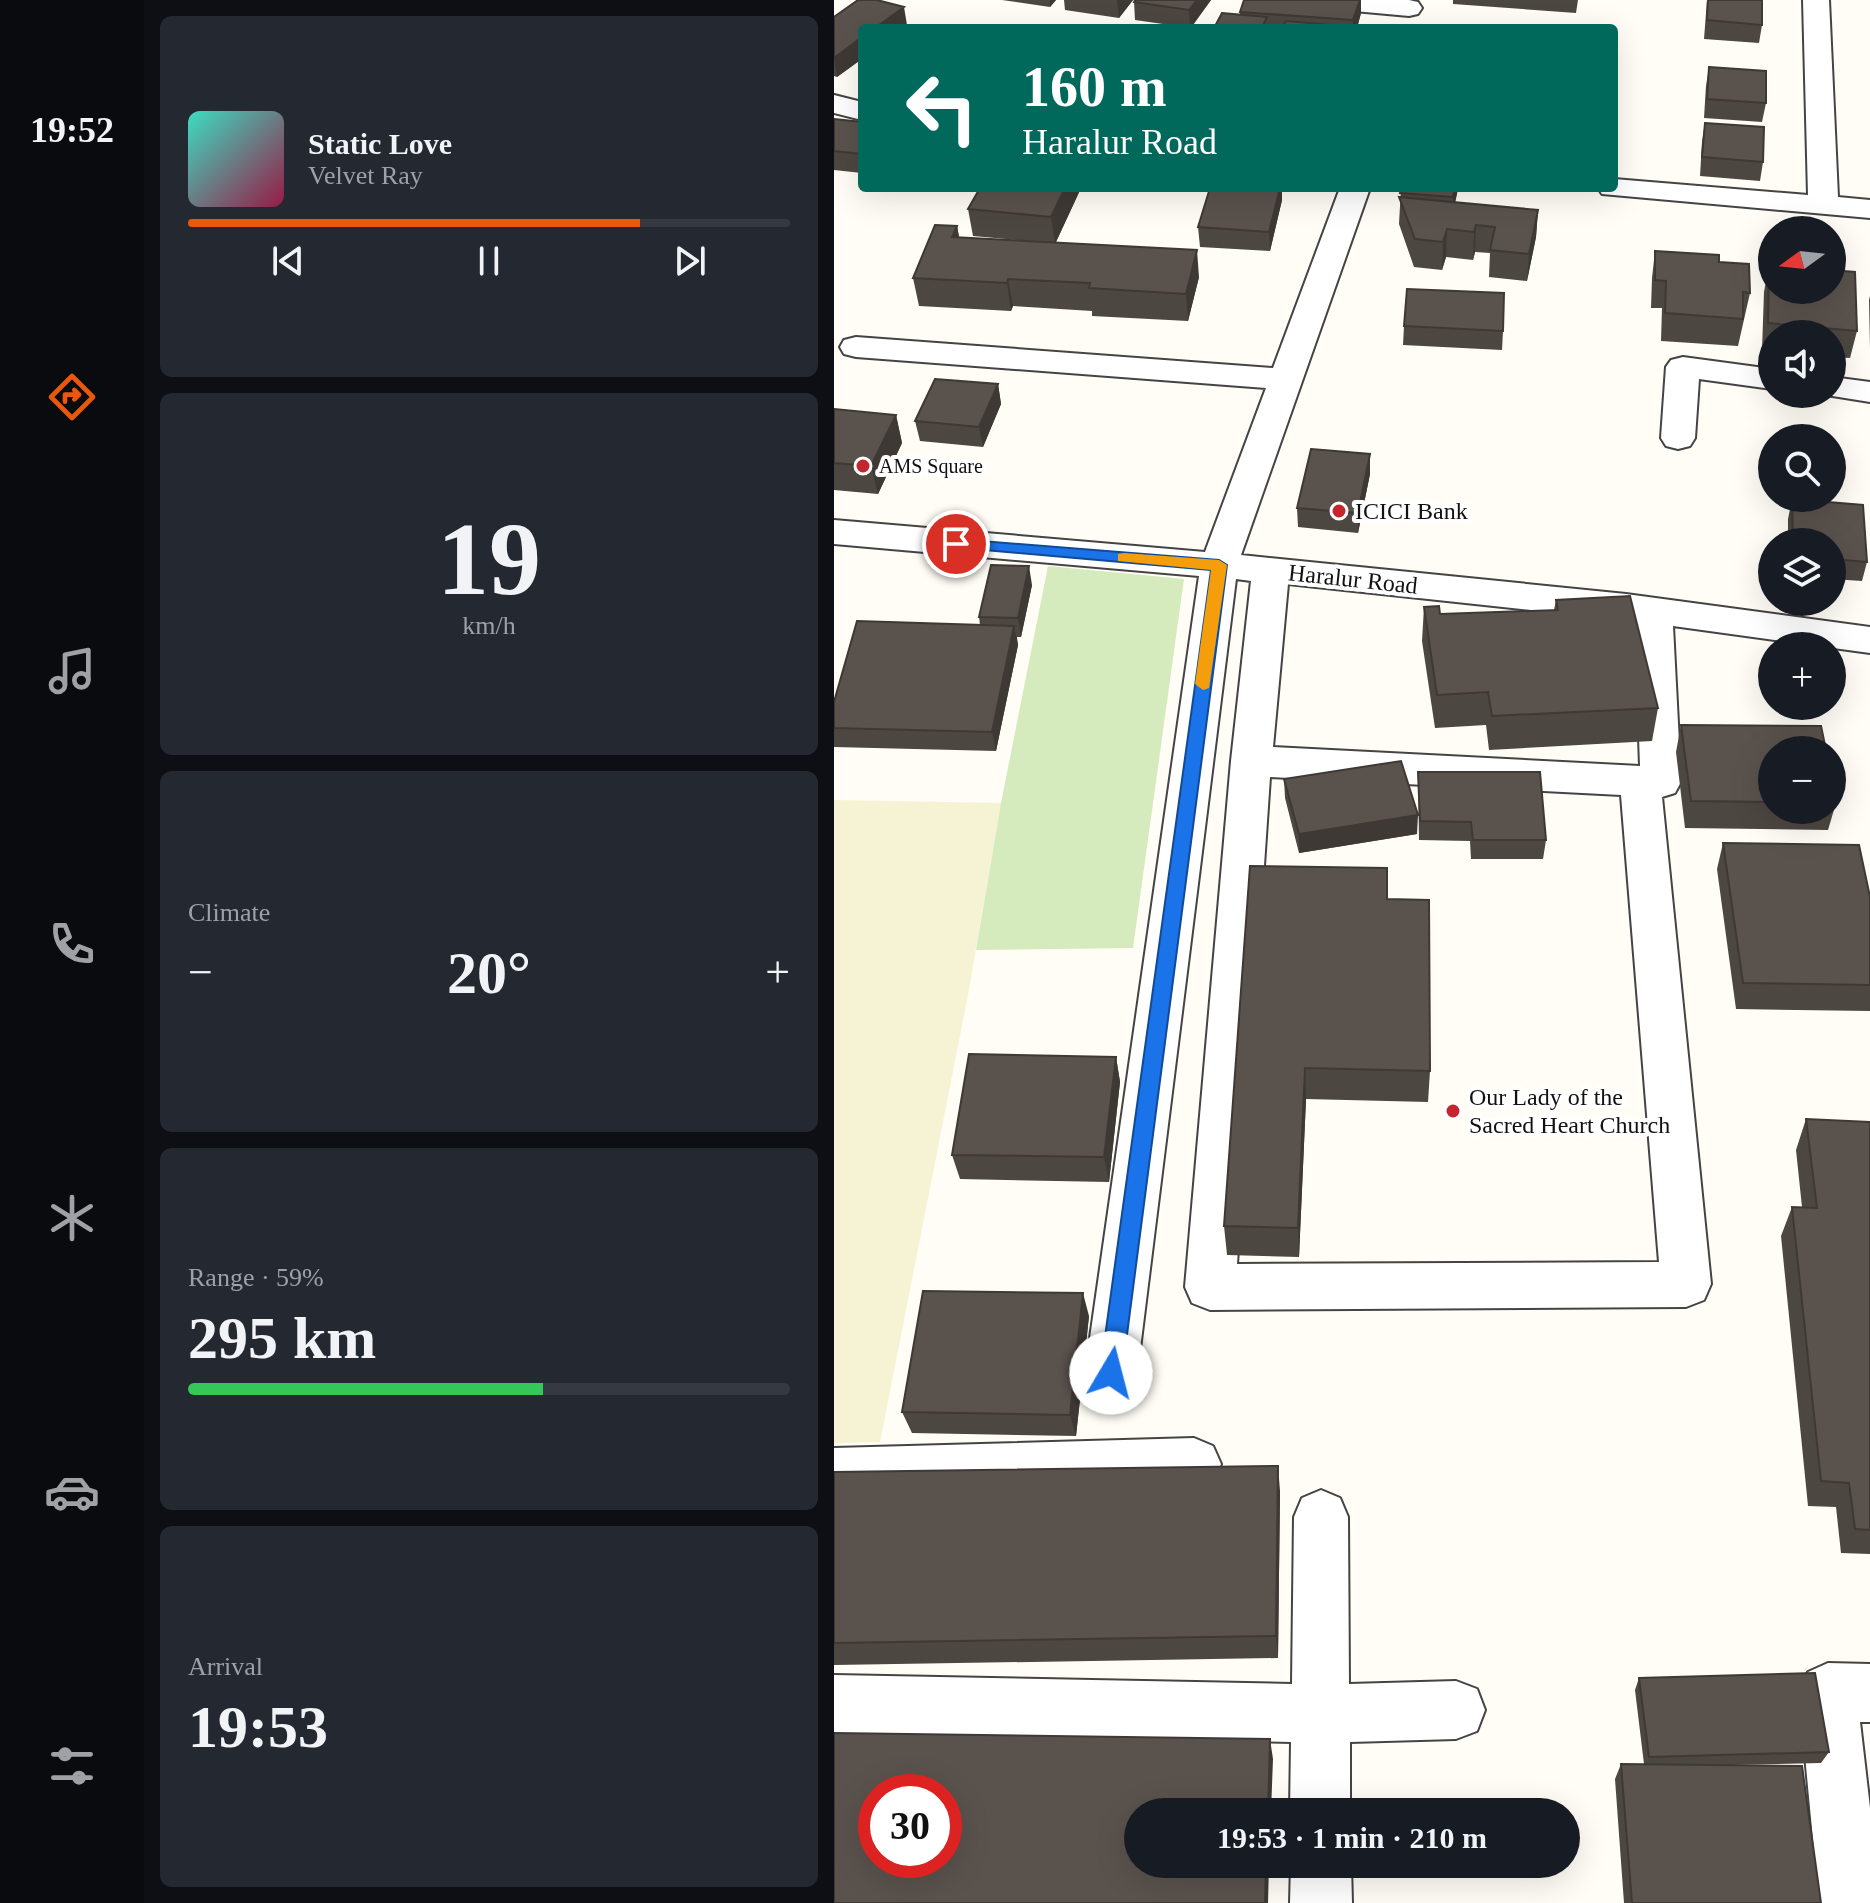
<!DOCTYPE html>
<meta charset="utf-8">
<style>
body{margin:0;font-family:"Times New Roman",serif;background:#242831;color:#f1f3f6;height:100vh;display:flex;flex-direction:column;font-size:30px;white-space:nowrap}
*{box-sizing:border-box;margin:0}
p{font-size:26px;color:#9ea1a6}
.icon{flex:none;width:44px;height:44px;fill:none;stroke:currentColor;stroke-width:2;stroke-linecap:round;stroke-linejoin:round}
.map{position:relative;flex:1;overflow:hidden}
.side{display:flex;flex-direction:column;gap:16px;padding:16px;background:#0d0f14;width:690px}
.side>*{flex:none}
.banner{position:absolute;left:24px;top:24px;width:760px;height:168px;border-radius:8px;box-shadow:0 8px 32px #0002;background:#00695c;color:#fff;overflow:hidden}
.needle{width:52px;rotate:255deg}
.controls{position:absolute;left:924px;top:216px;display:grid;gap:16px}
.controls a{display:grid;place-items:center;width:88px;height:88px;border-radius:50%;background:#171b24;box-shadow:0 8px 32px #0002;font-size:40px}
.speed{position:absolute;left:24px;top:1774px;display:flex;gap:16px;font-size:40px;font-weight:700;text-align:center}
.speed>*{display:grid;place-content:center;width:104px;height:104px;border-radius:50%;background:#171b24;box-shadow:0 8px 32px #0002;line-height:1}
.speed .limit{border:12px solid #d22;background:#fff;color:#111}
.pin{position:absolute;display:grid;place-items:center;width:68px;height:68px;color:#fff;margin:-34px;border:4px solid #fff;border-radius:50%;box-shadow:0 2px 8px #0007}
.me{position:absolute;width:88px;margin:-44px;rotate:8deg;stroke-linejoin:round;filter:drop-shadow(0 0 6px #0008)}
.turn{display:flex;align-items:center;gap:28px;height:168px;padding:0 32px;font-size:36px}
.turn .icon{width:104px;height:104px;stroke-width:2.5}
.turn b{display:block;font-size:56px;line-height:68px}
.big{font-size:60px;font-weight:700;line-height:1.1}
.side .card{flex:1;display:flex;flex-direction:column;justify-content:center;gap:12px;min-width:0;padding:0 28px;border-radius:12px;background:#242831}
.side .dial{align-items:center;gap:0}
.dial b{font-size:104px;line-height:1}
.song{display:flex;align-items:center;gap:24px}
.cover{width:96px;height:96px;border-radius:12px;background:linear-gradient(135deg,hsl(170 70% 55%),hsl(340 70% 35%))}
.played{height:8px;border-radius:4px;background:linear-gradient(90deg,#ea580c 75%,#363941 75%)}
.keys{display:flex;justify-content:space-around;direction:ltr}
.heat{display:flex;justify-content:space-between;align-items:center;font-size:44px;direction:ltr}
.charge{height:12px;border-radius:6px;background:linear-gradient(90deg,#34c759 59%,#363941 0)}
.trip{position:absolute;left:290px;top:1798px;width:456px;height:80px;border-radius:40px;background:#171b24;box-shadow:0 8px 32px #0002;font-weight:700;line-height:80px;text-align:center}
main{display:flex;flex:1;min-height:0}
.dock{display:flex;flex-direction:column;width:144px;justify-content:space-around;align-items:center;background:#090b0e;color:#9ea1a6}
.dock .icon{width:56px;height:56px}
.dock .selected{color:#ea580c}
.dock b{font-size:36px;color:#f1f3f6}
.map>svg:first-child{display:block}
.farmland{fill:#f6f3d4}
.green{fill:#d5ebbd}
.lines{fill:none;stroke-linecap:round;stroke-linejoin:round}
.minor-casing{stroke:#444;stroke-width:4}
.minor{fill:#fff;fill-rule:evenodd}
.wall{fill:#4d4742}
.shaded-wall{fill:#3f3936}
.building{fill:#5a524d;stroke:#3f3936;stroke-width:2;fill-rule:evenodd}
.route{fill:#1a73e8;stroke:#114b97;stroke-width:2}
.slow{fill:#f59e0b}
.poi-dot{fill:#c4262e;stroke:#fff;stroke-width:3}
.labels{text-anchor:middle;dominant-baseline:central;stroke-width:8;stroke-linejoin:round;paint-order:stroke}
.far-poi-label{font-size:20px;fill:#111;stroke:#fff;text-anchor:start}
.poi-label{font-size:24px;fill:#111;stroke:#fff;text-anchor:start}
.street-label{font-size:24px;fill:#111;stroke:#fff}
</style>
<main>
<nav class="dock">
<b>19:52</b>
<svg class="icon selected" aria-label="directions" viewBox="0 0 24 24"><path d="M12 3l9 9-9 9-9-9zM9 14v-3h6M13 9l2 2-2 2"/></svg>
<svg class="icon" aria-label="music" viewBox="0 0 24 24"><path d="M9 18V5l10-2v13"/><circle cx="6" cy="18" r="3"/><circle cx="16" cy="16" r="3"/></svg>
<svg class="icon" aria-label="phone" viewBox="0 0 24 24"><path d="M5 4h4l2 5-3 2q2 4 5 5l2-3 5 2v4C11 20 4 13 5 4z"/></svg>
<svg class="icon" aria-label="climate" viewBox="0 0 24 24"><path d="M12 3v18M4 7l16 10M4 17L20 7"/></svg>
<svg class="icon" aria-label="car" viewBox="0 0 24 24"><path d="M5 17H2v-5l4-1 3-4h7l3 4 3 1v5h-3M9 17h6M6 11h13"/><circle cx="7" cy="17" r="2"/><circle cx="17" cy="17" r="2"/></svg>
<svg class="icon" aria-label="filters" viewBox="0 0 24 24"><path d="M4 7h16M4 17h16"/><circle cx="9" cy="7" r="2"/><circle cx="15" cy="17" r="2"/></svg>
</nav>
<section class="side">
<div class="card">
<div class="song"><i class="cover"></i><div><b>Static Love</b><p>Velvet Ray</p></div></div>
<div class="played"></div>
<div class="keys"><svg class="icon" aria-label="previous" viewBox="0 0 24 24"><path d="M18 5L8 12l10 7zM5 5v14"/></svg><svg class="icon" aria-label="pause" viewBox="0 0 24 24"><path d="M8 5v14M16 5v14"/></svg><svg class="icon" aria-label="next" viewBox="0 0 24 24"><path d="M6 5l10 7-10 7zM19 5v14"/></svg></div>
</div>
<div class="card dial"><b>19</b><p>km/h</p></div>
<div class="card"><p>Climate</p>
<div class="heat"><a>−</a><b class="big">20°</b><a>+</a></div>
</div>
<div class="card"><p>Range · 59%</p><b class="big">295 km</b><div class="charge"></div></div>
<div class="card"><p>Arrival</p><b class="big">19:53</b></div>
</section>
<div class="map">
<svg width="1036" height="1903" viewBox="0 0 1036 1903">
<rect width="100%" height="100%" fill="#fffdf5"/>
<path class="farmland" d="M0,800L167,803L134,995L46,1442L0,1443Z"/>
<path class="green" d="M214,566L350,579L299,948L142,950L167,803Z"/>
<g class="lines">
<g class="minor-casing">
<path id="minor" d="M474,0H575L584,2L588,8L584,14L575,16L487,8L478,6Z
M969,0H995L1004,197L1036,200V218L768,194L764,188H780V179L974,195Z
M0,95L28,102V120L0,113Z
M506,188H536L407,555L792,594L1036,627V653L839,626L847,782L841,793L828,797L877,1284L870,1300L852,1307L376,1310L358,1303L351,1287L397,761L417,581L402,579L303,1373L295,1390L277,1397L259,1390L251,1373L365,576L0,544V520L371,552L432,388L22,357L10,354L6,347L10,340L22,337L439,368ZM454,584L801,621L806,766L439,747ZM436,777L787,795L825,1262L403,1264Z
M849,357L938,369V389L865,379L861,438L856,446L844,449L832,446L827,438L832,367L837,360Z
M998,377L1036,382V402L986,394H998Z
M360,1438L379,1446L387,1464L379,1482L360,1490L0,1500V1448Z
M487,1490L506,1498L514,1517L515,1684L622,1681L643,1689L651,1710L643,1731L622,1739L516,1742V1812H456L457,1742L0,1733V1675L458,1684L460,1517L468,1498Z
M994,1663L1036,1664V1722H1026L1036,1808V1903H985L965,1692L974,1672Z
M457,1864H517L518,1903H456Z"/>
</g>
<use href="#minor" class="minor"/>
</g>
<path class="wall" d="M168,0H222L216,7Z
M230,0H299L285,18L231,10Z
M301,0H377L357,28L301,20L300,2Z
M410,0H527V13L523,28H380L406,14V12Z
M619,0H744L742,13L619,4Z
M873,0H928V25L925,43L870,39Z
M0,17L73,25L3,77L0,76Z
M875,67L932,103L928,122L870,118L872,86Z
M0,119L28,122V173L0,170Z
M871,123L929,162L926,181L866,176L868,142Z
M247,188L222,242L365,277L354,321L258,316V311L179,306L177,311L85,306L79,278L123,226L125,237L183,240L139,236L134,209Z
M567,188H624L621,202L704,210L702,237L693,281L655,277L656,253L641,252L639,260L612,257L608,270L580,267L565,224Z
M448,200L436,251L366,247L364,227Z
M821,251L885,262L916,293L904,346L827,341L828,308H817L818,278Z
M935,265L1023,331L1016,358L998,357V334H938V351L928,350L930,292Z
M1036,296V349L1035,300Z
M570,326L669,331L668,350L569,345Z
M164,384L167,404L149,447L86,441L81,421Z
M0,409L62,415L68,443L44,494L0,490Z
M536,474L524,533L464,527L463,508Z
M958,499L1033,562L1028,581L998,579V542H954V519Z
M198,585L187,637H183L184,645L162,751L0,747V702L146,625L145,617Z
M722,600L824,708L818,741L655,750L652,725L601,728L588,641L590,607L606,614L720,610Z
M847,725L938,750V810H998V782L1002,803L994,830L851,828L842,752Z
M584,772L712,840L709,859H637L636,841L585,840Z
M450,779L583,834L465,853L451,798Z
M889,843L1036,897V1011L902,1009L883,869Z
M553,899L596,1071L594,1102L472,1099L465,1257L393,1255L390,1226Z
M282,1057L286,1082L275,1182L126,1179L118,1155Z
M972,1119L1036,1122V1554L1007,1553L1002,1507L974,1506L947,1236L958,1207H968L962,1150Z
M255,1316L242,1436L78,1433L68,1412Z
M0,1472L446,1491L444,1658L0,1665Z
M805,1678L995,1752L987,1763L896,1765L987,1903H790L781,1779L787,1764H810L801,1690Z"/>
<path class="shaded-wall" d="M216,0H222L216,7Z
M283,0H299L285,18Z
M363,0H377L356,28L355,10Z
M526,0H527V13L523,28H519V20Z
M70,7L73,25L69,28H41Z
M28,37V59L3,77L0,58Z
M231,188H247L221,244L217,217Z
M446,188H448V200L436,251L435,232Z
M621,188H624L623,194L618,217L619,197Z
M704,210L702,237L693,281L695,254Z
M642,225L641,252L639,260L640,232Z
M123,226L128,253L118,237Z
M613,229L612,257L608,270L609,242Z
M363,250L365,277L354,321L352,294Z
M174,279L179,306L177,311L173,283Z
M164,384L167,404L149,447L145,427Z
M62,415L68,443L44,494L37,466Z
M536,454V474L524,533V513Z
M195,566L198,585L187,637L184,618Z
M180,626L184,645L162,751L158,732Z
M584,815L583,834L465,853V834Z
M282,1057L286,1082L275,1182L270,1157Z
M471,1068L472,1099L465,1257L464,1228Z
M249,1293L255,1316L242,1436L236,1415Z
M444,1466L446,1491L444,1658L442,1636Z
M436,1739L439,1759L437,1812H434Z
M432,1864H435L434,1903H431Z"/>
<path class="building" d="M24,0H43L70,7L41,28H28V37L0,58V17Z
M301,0H363L355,10L300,2Z
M410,0H526L519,20L406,12Z
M874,0H928V25L873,20Z
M388,13L433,17L429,25L449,26L452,21L509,26L508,28H380Z
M875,67L932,71V103L873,99Z
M0,119L28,122V154L0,151Z
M871,123L930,127L929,162L868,157Z
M146,188H231L217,217L134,209Z
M376,188H446L435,232L364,227Z
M567,188H621L619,197L566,193Z
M565,197L704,210L695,254L656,250L661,227L642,225L640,232L613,229L609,242L581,239Z
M101,225L123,226L118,237L363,250L352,294L255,288L256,283L174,279L173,283L79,278Z
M821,251L885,255V262L915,264L916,293L909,292V319L831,313L832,281L821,280Z
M935,265H938V290H998V270L1021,272L1023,331L934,323Z
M573,289L670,293L669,331L570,326Z
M101,379L164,384L145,427L81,421Z
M0,409L62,415L37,466L0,463Z
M477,449L536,454L524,513L463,508Z
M958,499L1029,505L1033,562L998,559V542H959Z
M157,565L195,566L184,618L145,617Z
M796,596L824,708L658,716L654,692L603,695L590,607L605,606L606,614L724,610L722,600Z
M23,621L180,626L158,732L0,728V702Z
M847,725L987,726L992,750H938V802L857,801Z
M567,761L584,815L465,834L450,779Z
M584,772H706L712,840H639L637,822L586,821Z
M998,782L1002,803H998Z
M889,843L1025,845L1036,897V985L909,983Z
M416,866L553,868V899L595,900L596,1071L471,1068L464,1228L390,1226Z
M135,1054L282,1057L270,1157L118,1155Z
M972,1119L1036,1122V1530L1021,1529L1015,1483L987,1481L958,1207L983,1208Z
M89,1291L249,1293L236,1415L68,1412Z
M444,1466L442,1636L0,1643V1472Z
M981,1673L995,1752L815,1757L805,1678Z
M0,1733L436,1739L434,1812H304V1864H432L431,1903H0ZM42,1792H110V1860H42Z
M787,1764L968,1766L987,1903H798Z"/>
<path class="route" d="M122,539L385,560L393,565L288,1373L285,1380L277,1383L269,1380L266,1373L377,570L117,547V540Z"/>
<path class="slow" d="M290,553L385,560L393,565L375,688L369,690L361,684L377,570L284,561V554Z"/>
<g class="poi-dot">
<circle cx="29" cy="466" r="8"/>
<circle cx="505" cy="511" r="8"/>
<circle cx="619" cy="1111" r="8"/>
</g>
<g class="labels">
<g class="far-poi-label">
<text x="45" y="466">AMS Square</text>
</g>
<g class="poi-label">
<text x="521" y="511">ICICI Bank</text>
<text x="635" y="1097">Our Lady of the<tspan x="635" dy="28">Sacred Heart Church</tspan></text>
</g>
<g class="street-label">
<text transform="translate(519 579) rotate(6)">Haralur Road</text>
</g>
</g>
</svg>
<div class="controls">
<a><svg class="needle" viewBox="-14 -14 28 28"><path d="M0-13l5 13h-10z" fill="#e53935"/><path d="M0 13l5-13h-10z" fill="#9ea1a6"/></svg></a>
<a><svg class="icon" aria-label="sound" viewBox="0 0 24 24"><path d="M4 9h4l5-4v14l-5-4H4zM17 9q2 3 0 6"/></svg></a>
<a><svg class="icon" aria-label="search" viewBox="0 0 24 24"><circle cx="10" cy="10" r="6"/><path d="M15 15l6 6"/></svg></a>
<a><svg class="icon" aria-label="layers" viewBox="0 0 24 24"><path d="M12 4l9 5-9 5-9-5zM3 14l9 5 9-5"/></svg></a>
<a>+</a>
<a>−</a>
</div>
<div class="speed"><div class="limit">30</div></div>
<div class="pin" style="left:122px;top:544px;background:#d93025"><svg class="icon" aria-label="arrive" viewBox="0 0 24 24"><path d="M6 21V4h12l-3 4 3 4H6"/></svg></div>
<svg class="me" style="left:277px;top:1373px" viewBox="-20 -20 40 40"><circle r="19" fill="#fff"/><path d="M0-13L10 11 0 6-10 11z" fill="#1a73e8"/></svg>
<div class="trip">19:53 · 1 min · 210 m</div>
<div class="banner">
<div class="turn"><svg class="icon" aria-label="left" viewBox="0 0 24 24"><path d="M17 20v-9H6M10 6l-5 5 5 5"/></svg><div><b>160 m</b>Haralur Road</div></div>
</div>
</div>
</main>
